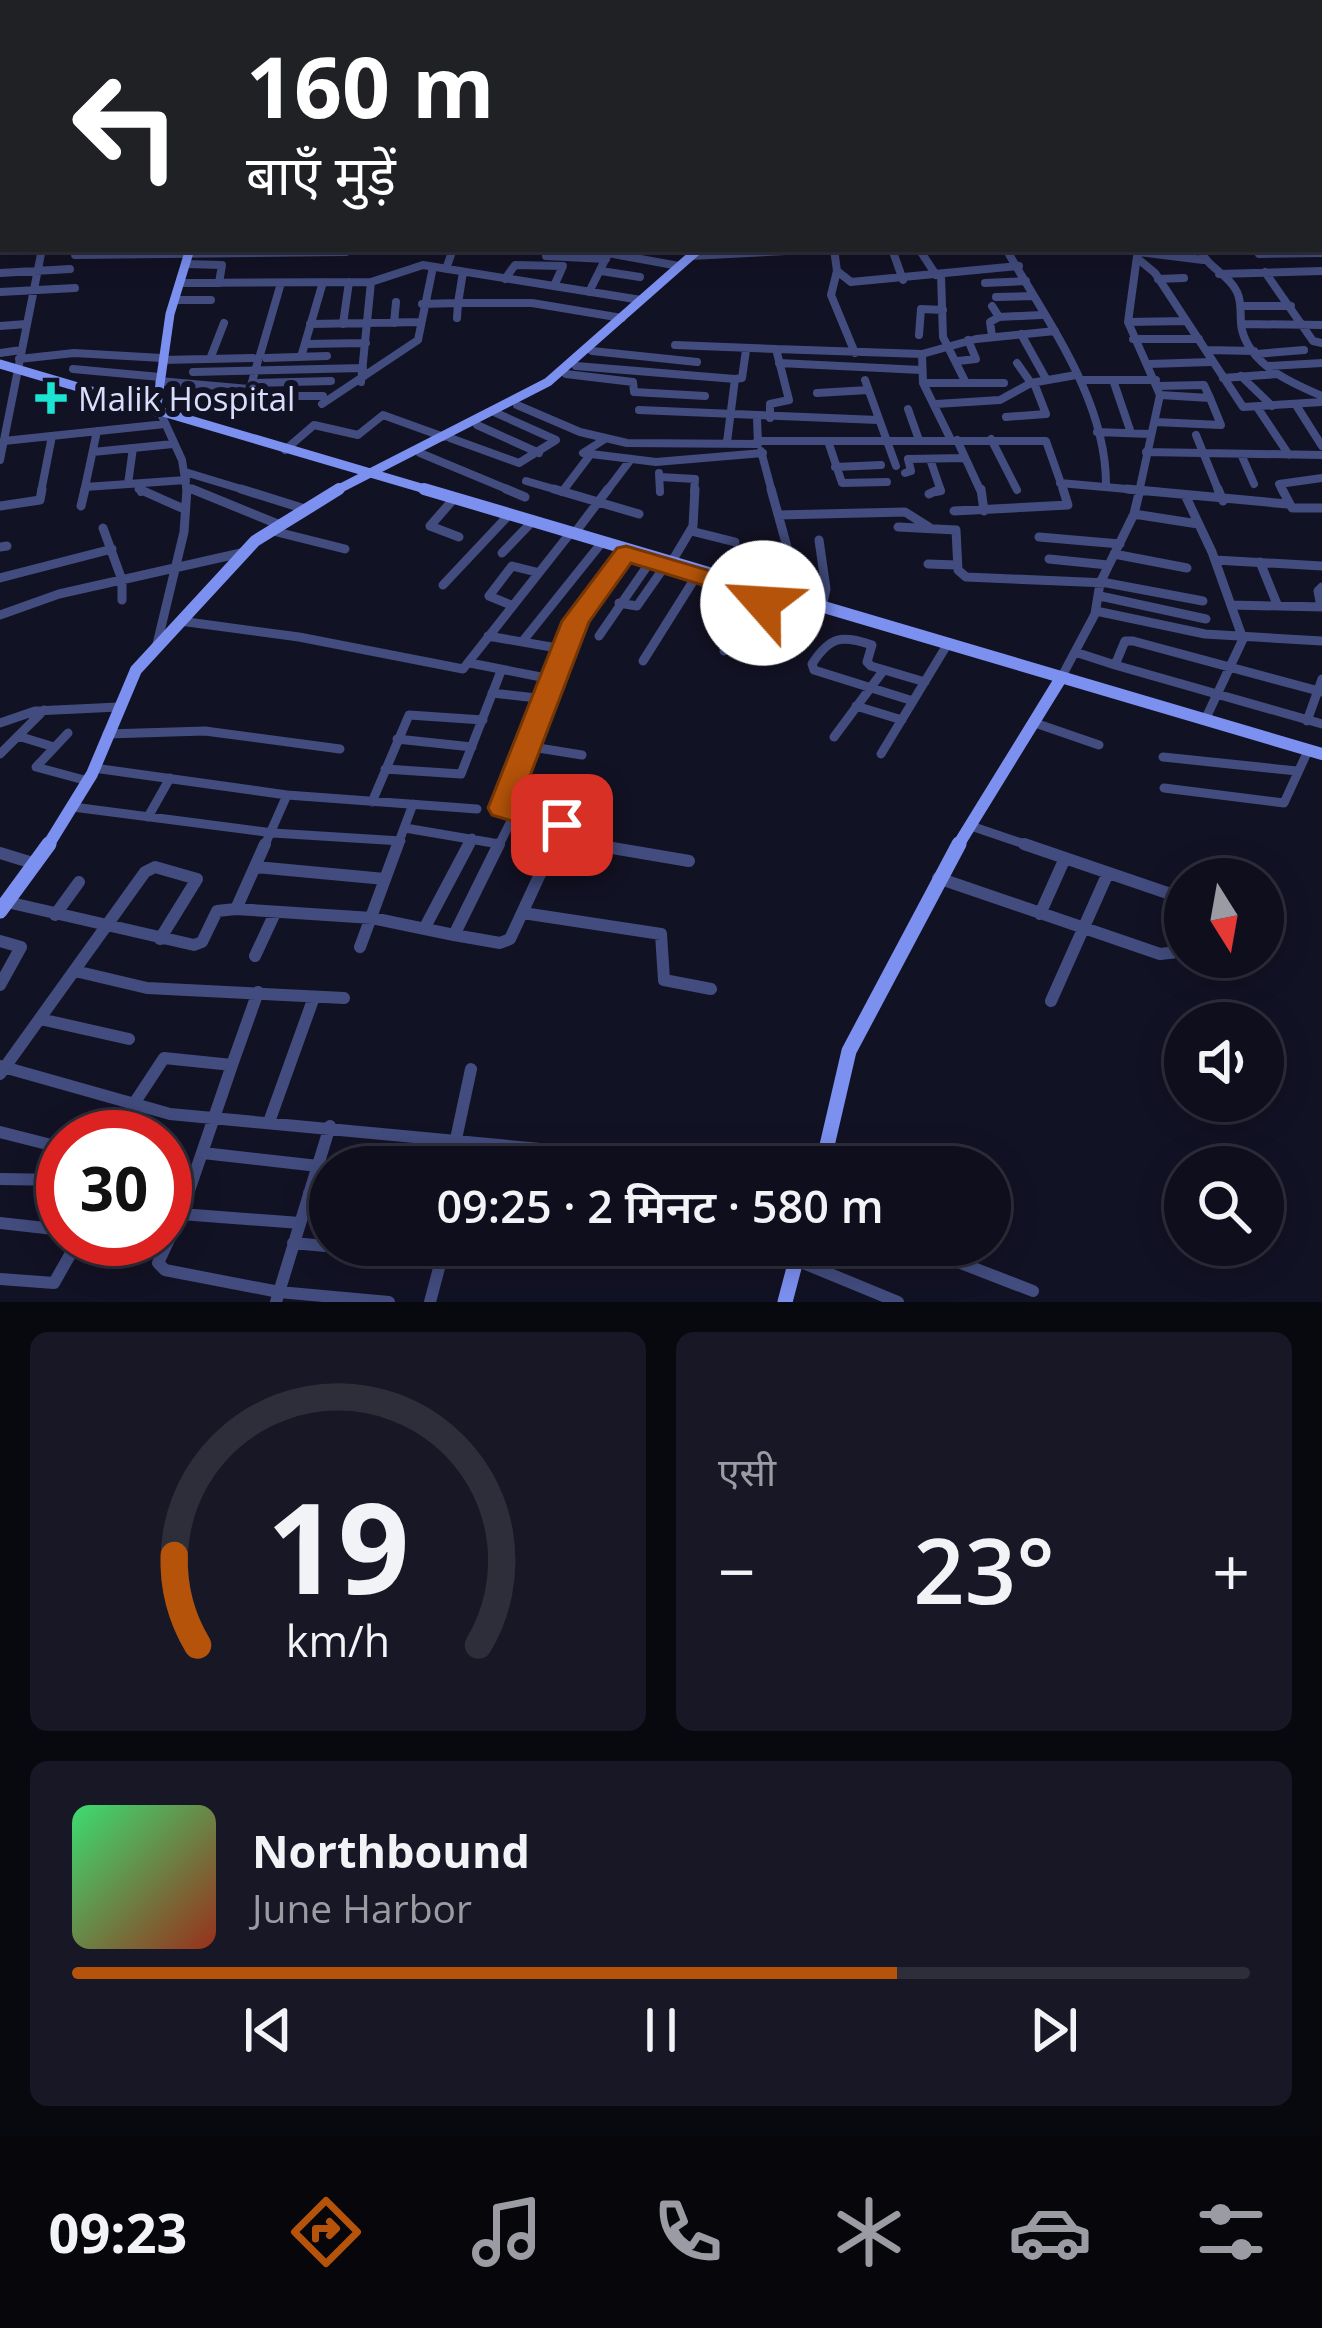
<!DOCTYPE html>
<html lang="hi">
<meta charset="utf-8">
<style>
body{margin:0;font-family:"Open Sans","Noto Sans Devanagari",sans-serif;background:#171725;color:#f1f3f6;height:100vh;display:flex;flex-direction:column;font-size:45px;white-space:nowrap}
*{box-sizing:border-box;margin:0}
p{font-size:39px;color:#9b9ca3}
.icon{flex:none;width:66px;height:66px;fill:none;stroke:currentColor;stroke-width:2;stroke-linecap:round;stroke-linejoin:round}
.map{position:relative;height:1302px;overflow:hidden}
.details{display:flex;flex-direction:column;gap:30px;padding:30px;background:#08080f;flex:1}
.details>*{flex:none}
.banner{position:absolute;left:0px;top:0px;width:1323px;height:252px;box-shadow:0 6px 30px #0003,0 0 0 3px #2e2e3b;background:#202124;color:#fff;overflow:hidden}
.needle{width:78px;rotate:169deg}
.tools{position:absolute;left:1164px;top:858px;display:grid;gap:24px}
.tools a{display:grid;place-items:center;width:120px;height:120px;border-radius:50%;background:#0e0e1c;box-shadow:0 6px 30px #0003,0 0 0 3px #2e2e3b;font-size:60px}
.speed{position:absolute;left:36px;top:1110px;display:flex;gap:24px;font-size:60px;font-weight:700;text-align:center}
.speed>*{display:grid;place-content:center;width:156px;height:156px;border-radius:50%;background:#0e0e1c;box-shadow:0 6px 30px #0003,0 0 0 3px #2e2e3b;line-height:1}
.speed .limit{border:18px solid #d22;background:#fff;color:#111}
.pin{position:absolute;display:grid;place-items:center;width:102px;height:102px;color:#fff;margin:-51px;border-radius:24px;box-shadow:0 6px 18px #0006}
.me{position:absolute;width:132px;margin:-66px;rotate:296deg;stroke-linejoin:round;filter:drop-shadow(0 0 9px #0008)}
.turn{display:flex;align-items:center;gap:42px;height:252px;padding:0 48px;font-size:54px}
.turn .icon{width:156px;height:156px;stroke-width:2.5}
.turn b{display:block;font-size:84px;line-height:102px}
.big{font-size:90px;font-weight:600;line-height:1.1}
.details .widget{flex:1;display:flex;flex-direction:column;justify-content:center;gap:18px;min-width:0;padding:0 42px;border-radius:18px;background:#171725}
.details .dial{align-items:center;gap:0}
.dial svg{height:312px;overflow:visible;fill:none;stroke:#2e2e3b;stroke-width:7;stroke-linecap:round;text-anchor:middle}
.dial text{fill:#f1f3f6;stroke:none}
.song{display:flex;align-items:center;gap:36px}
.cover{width:144px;height:144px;border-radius:18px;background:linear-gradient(135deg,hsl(140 70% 55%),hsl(10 70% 35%))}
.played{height:12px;border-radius:6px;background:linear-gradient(90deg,#b45309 70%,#2e2e3b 70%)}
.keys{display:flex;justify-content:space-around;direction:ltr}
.heat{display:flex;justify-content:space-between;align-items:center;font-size:66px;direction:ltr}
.details .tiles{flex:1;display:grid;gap:30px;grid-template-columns:1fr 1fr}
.widget:last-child{grid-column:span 2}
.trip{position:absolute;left:309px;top:1146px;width:702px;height:120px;border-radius:60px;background:#0e0e1c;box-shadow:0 6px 30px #0003,0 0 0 3px #2e2e3b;font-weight:600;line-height:120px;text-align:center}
.tabs{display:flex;height:192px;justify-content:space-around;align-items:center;background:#06060b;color:#9b9ca3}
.tabs .icon{width:84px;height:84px}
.tabs .selected{color:#b45309}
.tabs b{font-size:54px;color:#f1f3f6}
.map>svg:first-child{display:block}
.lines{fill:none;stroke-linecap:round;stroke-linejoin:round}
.street-far3{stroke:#424c7e;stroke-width:6}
.street-far2{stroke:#424c7e;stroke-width:8}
.street-far1{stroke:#424c7e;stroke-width:9}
.street{stroke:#424c7e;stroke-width:12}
.secondary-far3{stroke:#7c90f0;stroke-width:8}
.secondary-far2{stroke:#7c90f0;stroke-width:9}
.secondary-far1{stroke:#7c90f0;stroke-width:12}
.secondary{stroke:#7c90f0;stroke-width:15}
.highway{fill:#ed63c0;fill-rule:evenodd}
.primary-bridge{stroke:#a56eee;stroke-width:8}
.route{fill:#b45309;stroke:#753606;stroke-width:3}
.poi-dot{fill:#1ce4d2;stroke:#121225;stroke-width:4.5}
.labels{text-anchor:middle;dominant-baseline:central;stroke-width:12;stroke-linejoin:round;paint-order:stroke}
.poi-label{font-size:33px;fill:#daddfb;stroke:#121225;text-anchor:start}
</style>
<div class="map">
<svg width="1322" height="1302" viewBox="0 0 1322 1302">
<rect width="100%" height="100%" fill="#121225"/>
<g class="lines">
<path class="street-far3" d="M811,0L823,3
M926,0L932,3
M1021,0L1031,3
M1226,0L1230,3
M950,1L959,0
M1241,2L1255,0
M86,3L90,0
M797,3L801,0
M1289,3L1322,2"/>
<path class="street-far2" d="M75,249V255L346,252
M548,249L608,253L679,266
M834,249L837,271L851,282L1019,266
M892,249L903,280
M919,249L936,275
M1006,249C1047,321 1106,399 1106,484
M1138,249L1128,322L1160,395L1139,492
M1200,249C1208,269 1229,274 1237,292C1243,304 1239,318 1242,330C1251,366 1292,383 1322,396
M453,250L472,249
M1139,252L1203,260
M1259,254L1322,253
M546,256L606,259
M691,256L827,249
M1137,258L1155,273L1243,407L1322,402
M186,264L222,265L219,283
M446,269L453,249
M601,271L640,277
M837,271L831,295L855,353
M463,272L458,303H532L622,318
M1265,272L1313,341L1322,343
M0,273L70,269
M1219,274L1321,271
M941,275L943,337L965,381
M505,279L515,265L563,266L554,286
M1158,279L1184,278
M371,282L423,265L641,300
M180,283L371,282L361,382
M985,283L1026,281
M0,292L75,288
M589,292L608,254
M996,297L1032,296
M174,300H211
M422,304L458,303L457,318
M992,306L999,317L990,322L992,336
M1241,306H1291
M999,317L1041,315
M1128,322L1186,321
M394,323L396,302
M310,324L421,322
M343,324L349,282
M1241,324L1322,325
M0,326L26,324
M1021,334L1046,379
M919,335L921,309L943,310
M1133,339H1199
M305,344L366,343
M675,345L776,349L789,400L770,404V418
M776,349L922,354L976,339L1055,331
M1206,350L1254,351
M592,351L697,362
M0,353L21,350
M922,354L923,383L951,440
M1256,354L1304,350
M260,355L281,283
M301,357L323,282
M266,358L327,356
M19,359L74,353L162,358
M210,359L224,323
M162,360L253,358
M258,361L248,396H323
M958,361L976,359L968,340
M779,363L921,370
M1017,363L1031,383
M1149,364L1211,362
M576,366L735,379
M1268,366L1322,363
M73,369L160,377
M193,372L363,368
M566,374L633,382L634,392L705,396
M1241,376L1272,406
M1223,378L1277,374
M865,380L896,466
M1081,380H1156
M1113,380L1130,430
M159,381L249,389
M252,383L331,381
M923,383H1004
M1157,386L1204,385L1210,398
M817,393L868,390
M322,404L418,340L433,267
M936,404L1000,400L1031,383L1076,375
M517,405L580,432L627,443L758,444L757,418
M1296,405L1322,446
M1257,407L1289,455
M908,409L919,440
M639,410L878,420
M161,414L182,460L187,492
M1006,417L1046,414L1034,383
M1155,422L1221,425L1210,398L1160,395
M477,425L539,453
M1097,432L1150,434
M1196,435L1219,492
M450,438L519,463L556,440L494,412
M605,439L583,453L656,462L763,453
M991,439L1017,490
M957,440L981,492
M4,441L165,424
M757,441H1046L1064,492
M828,441L842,483L887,482
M727,442L735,379L742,378L746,350
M285,450L314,425L358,435L383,415L444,437
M761,451L772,492
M93,452L173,444
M1146,452L1322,455
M420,453L514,492
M1241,454L1254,484
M930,459L941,491L936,492
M0,460L42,249
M835,467L881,465
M185,472L251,492
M659,473L660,492
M905,473L911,471L908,459L965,458
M660,477L695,479L694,492
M526,481L564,492
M1060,483L1160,492
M128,484L133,448
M140,484L141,492
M85,487L186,480
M186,487L199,492
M41,492L52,436
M84,492L97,431
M562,492L590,455
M606,492L631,459
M1283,492L1279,484L1322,478"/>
<path class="street-far1" d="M139,489L184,509
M192,489L280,525
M241,489L305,509
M506,489L525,497
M554,489L639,514
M771,489L802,601
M981,489L984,511
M1127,489L1287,504
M1218,489L1223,501
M1282,489L1292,508H1322
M929,494L940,489
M1186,497L1212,552L1243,639L1205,720
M451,502L430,526L459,537
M0,506L40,500L42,489
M81,506L85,489
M954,511L1068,505L1063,489
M1134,514L1198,524
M778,515L905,512L929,527
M898,527L956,530L958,570L966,577L1107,583L1203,601
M103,528L122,580V600
M691,531L735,542
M277,532L345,549
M574,534L608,489
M1039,537L1120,544
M819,540L826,589L822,607
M0,547L7,546
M502,553L529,525
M1114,554L1187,568
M1049,559L1108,565
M1215,560L1322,566
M1260,562L1277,604
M671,563L693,526L695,489
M928,564L957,565
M0,578L112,549
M443,585L506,518
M1100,596L1206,619
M619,603L637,606L665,566
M511,605L489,596L512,566L536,572
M1231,605L1322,607
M1321,607L1318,591L1322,587
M1096,611L1205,634L1322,641
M0,615L59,594L241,553
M180,621L299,637L463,669L568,536
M488,636L563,649
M599,636L650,562
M522,642L599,546
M157,644L184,532L187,489
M760,649L766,596
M724,651L728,598L740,583
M1075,652L1115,665L1125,641H1133L1322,692
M643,661L697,575
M470,663L551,679
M1115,665L1322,724
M1061,678L1095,614L1100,583L1134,514L1140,489
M492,693L545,699
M913,701L814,670L812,664C830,636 841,635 872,645L867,662L871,666L925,682
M856,706L902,720
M1307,721L1322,679
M0,723L35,711L118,707
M1035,723L1099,745
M68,733L36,767L88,781
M107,734L205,731L340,749
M18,736L54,747
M834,737L883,671
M397,739L472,747
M526,746L582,755
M0,754L44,710
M881,754L947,645
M1163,757L1297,771
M94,768L287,795L477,809
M385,769L461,774L501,671
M1164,788L1284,803L1306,755
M372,802L409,715L483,720
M73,807L273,833L401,841
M514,815L559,823L562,828L553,847
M148,817L170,778
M971,826L1033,847
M405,828L499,844
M558,839L607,847
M264,847L287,795
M397,847L413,804
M467,847L472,838
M498,847L514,815L503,808L576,621L625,554"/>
<path class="street" d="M589,844L689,861
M1024,844L1185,899
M0,853L36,864
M256,867L385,879
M938,878L1160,954L1178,952L1185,932
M7,902L194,945L202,942L217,911L236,909L372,918L454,935L499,844
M236,909L265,844
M523,913L661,934L664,980L711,989
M1040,914L1065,858
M55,915L79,882
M424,929L469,844
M454,935L500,943L510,939L554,844
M0,941L21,947L0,985
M360,947L398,844
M255,956L275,913
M75,971L147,988L344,998
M1051,1001L1108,873
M40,1019L129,1039
M232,1065L181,1214L158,1263L165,1270L279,1292L389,1302
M0,1066L170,1114L562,1151L604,1150L705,1167
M0,1074L145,872L155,867L197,879L160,939
M135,1102L164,1058L232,1065L258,992
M269,1122L314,997
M0,1132L63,1148
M456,1139L471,1069
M203,1153L318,1166
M0,1179L63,1180
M309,1193L330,1195
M181,1214L300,1223
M0,1223L63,1230
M134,1239L164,1246
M293,1243L432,1256L439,1268L430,1302
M914,1245L1033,1291
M796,1260L898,1302
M0,1279L54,1283L79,1239
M276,1302L330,1126"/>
<path class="secondary-far3" d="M386,0L422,3
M17,3L22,0"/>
<path class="secondary-far2" d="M0,364L435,492
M156,412L170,314L190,249
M333,492L548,382L699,249"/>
<path class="secondary-far1" d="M424,489L1322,754
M47,847L92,774L136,670L255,541L339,489
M957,847L1061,678"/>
<path class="secondary" d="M0,911L49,844
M822,1167L849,1051L959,844
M785,1302L800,1245"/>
<path class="highway" d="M1276,0H1289L1294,3H1281Z
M1320,10H1322V15H1320Z"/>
<path class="primary-bridge" d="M656,3L681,0"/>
</g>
<path class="route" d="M626,546L775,590L779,596L772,609H753L751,600L631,563L589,622L520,802L572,818L577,825L572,833L562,836L492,815L488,808L562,621L617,548Z"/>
<path class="poi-dot" d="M45 380h12v12h12v12h-12v12h-12v-12h-12v-12h12z"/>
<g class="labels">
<g class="poi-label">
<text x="78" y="398">Malik Hospital</text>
</g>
</g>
</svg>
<div class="tools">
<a><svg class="needle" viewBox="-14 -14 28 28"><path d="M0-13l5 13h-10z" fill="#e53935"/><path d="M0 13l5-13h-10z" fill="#9b9ca3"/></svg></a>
<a><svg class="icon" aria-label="sound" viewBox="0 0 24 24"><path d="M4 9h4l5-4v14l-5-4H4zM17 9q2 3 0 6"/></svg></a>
<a><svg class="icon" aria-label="search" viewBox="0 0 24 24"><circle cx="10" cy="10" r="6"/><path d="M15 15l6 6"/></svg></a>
</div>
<div class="speed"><div class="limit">30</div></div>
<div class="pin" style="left:562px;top:825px;background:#d93025"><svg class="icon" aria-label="arrive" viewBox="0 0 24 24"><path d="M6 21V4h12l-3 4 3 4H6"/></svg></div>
<svg class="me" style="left:763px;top:603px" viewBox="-20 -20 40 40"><circle r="19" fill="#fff"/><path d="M0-13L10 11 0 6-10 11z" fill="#b45309"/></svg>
<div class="trip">09:25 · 2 मिनट · 580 m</div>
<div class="banner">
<div class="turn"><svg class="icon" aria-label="left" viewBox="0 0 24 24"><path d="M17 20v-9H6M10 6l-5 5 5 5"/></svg><div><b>160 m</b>बाएँ मुड़ें</div></div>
</div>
</div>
<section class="details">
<div class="tiles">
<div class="widget dial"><svg viewBox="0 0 100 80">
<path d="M14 69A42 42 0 1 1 86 69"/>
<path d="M14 69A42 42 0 0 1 8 46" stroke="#b45309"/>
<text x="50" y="56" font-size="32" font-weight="700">19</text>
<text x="50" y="72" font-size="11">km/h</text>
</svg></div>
<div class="widget"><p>एसी</p>
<div class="heat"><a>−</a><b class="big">23°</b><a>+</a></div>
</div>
<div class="widget">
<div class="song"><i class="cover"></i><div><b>Northbound</b><p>June Harbor</p></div></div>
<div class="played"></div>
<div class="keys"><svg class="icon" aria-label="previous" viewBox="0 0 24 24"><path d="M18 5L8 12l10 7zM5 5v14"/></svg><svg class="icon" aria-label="pause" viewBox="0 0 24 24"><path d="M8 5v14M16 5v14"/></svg><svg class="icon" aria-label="next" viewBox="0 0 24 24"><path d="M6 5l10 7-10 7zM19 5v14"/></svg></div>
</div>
</div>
</section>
<nav class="tabs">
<b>09:23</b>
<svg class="icon selected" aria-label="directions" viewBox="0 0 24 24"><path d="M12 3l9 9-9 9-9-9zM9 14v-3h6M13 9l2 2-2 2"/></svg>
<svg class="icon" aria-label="music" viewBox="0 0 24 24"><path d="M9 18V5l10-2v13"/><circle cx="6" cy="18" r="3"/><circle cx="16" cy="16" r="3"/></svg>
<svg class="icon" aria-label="phone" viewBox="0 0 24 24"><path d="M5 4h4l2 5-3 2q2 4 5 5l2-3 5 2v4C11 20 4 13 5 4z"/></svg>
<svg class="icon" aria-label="climate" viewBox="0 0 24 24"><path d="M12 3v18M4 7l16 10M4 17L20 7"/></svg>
<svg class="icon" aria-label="car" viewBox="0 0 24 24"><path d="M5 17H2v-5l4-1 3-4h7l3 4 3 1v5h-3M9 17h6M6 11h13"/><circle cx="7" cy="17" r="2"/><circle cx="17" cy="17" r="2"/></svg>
<svg class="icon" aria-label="filters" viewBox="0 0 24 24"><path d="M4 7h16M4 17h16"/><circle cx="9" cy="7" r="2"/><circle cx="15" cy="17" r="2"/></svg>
</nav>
